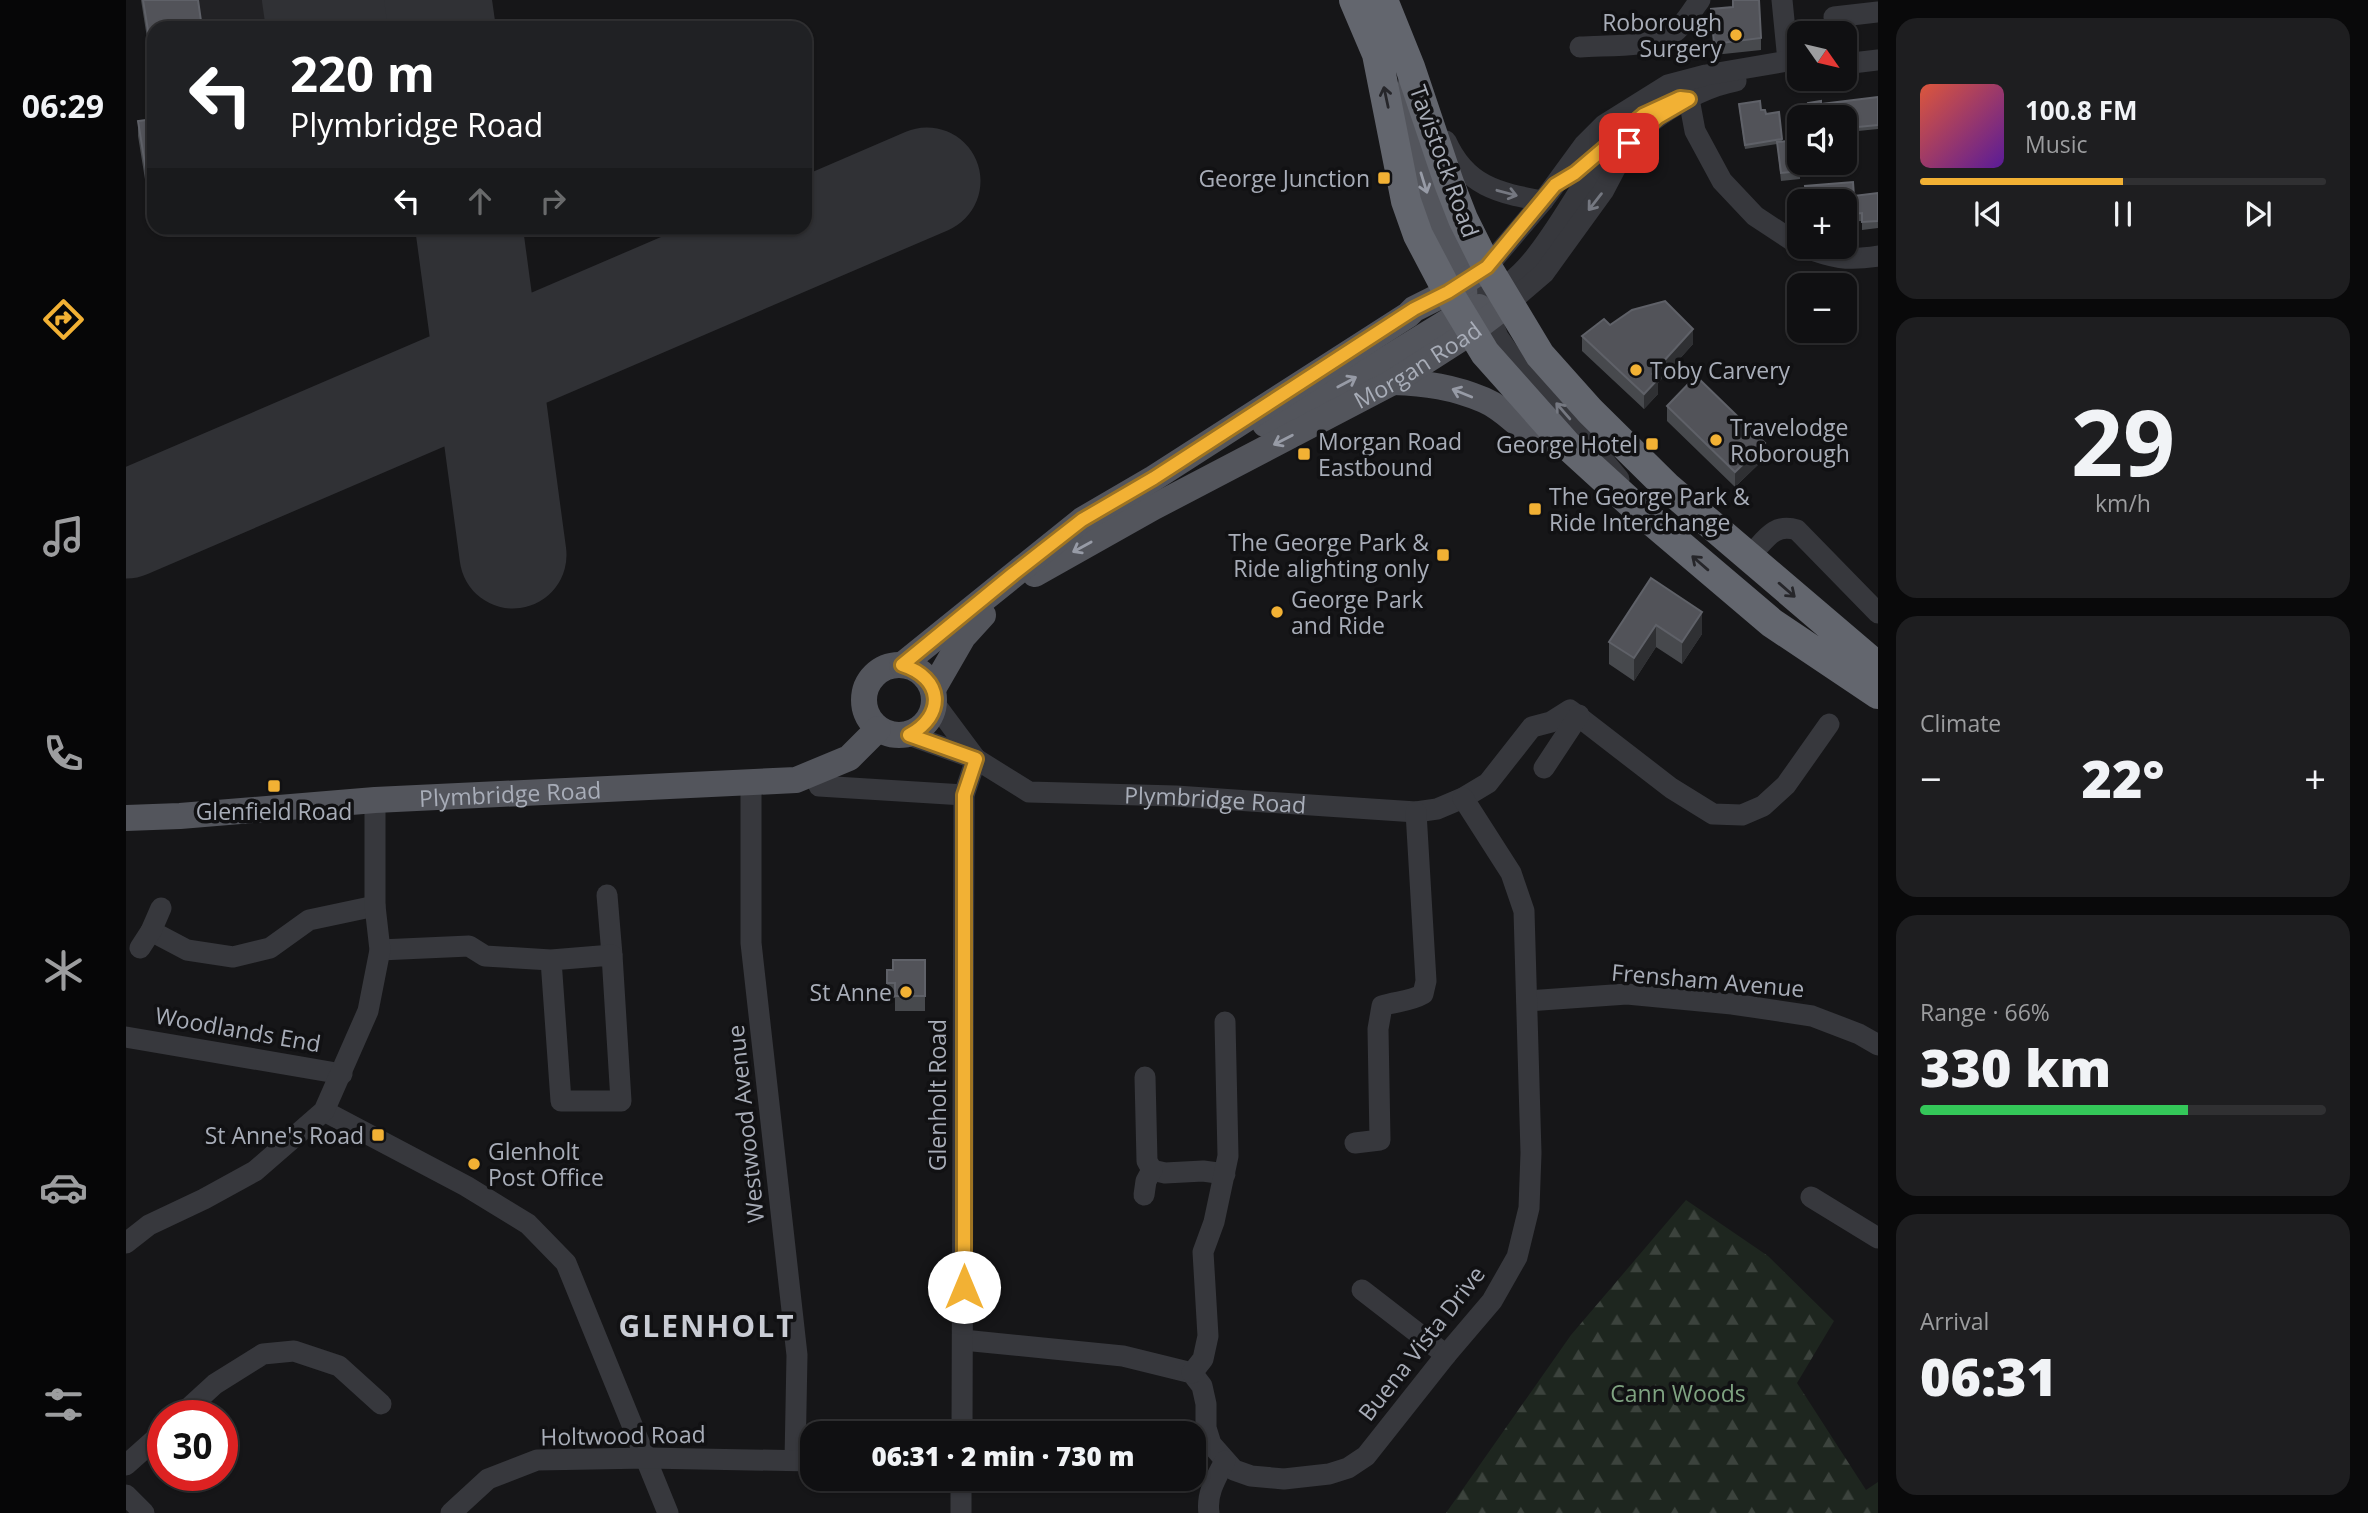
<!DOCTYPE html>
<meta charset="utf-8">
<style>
body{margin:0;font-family:"Open Sans",sans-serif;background:#1e1e20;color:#f1f3f6;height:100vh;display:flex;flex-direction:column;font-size:26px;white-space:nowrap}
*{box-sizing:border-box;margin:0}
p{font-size:23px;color:#9c9d9f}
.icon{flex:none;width:38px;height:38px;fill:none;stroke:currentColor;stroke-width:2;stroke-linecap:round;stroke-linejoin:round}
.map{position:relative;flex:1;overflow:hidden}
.sheet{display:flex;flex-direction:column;gap:18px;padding:18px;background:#09090a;width:490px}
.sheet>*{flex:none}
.guide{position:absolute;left:21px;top:21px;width:665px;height:214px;border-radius:21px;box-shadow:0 2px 5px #0004,0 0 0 2px #303032;background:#202124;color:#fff;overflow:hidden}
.needle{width:46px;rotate:124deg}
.tools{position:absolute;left:1661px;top:21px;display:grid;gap:14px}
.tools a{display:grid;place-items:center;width:70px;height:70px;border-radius:14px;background:#101012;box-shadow:0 2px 5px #0004,0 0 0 2px #303032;font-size:35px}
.speed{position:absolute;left:21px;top:1400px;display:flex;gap:14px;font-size:35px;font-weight:700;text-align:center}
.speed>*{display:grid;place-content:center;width:91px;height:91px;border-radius:50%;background:#101012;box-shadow:0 2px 5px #0004,0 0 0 2px #303032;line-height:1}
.speed .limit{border:10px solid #d22;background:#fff;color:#111}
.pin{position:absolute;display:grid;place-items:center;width:60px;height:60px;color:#fff;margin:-30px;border-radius:14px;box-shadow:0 4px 10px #0006}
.me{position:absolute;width:77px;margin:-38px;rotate:0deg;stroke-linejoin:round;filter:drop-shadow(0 0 5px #0008)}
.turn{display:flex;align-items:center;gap:24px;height:147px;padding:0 28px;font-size:32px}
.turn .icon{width:91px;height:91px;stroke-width:2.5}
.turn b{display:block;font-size:49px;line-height:60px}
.lanes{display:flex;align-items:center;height:66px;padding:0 28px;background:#0003;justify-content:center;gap:35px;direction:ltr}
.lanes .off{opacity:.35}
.big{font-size:52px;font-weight:800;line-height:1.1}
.sheet .card{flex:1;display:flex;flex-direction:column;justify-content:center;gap:10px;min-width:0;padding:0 24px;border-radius:21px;background:#1e1e20}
.sheet .dial{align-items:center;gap:0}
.dial b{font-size:91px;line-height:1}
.song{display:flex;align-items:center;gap:21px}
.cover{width:84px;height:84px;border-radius:10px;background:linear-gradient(135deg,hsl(10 70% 55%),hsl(270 70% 35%))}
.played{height:7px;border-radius:4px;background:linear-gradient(90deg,#f2b134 50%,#303032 50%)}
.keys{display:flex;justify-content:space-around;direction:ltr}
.heat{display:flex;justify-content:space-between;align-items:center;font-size:38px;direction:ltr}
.charge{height:10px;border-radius:5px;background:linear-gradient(90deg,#34c759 66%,#303032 0)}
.trip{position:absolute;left:674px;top:1421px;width:406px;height:70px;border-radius:21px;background:#101012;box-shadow:0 2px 5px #0004,0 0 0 2px #303032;font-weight:800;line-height:70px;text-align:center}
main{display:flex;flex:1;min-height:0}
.menu{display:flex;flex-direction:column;width:126px;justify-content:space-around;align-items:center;background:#060607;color:#9c9d9f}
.menu .icon{width:49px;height:49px}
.menu .current{color:#f2b134}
.menu b{font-size:32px;color:#f1f3f6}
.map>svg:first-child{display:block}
.built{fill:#222225}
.forest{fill:url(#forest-firs)}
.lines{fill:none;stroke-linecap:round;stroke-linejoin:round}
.taxiway{stroke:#303135;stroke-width:42}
.runway{stroke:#303135;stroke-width:107}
.minor{stroke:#37383d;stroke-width:21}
.major{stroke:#53555c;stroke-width:26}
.highway{stroke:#63666e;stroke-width:30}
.wall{fill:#47494d}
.shaded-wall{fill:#2f3033}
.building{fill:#525359;stroke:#5f6168;stroke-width:2}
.oneway{stroke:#26262a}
.oneway2{stroke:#979ba6}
.oneway3{stroke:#757881}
.route-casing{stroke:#9d7322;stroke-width:18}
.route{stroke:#f2b134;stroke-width:12}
.poi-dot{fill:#f2b134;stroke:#111113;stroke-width:2.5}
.labels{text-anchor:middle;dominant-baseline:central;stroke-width:7;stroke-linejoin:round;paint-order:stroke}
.poi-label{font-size:23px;fill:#a8adb8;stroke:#111113;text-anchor:end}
.street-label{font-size:23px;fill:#a8adb8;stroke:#111113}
.park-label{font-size:23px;fill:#7fa381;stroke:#111113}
.district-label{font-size:30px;font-weight:bold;letter-spacing:2px;fill:#c9ccd4;stroke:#111113}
</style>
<main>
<nav class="menu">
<b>06:29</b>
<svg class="icon current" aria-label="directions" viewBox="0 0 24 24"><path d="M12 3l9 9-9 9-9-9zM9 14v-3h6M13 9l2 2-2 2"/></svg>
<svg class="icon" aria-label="music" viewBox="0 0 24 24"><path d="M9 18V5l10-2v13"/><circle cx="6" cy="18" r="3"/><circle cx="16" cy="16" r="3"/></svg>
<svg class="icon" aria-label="phone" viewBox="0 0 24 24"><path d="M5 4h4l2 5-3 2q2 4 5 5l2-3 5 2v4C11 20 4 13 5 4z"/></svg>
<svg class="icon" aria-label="climate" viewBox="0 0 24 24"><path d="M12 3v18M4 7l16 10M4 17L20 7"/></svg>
<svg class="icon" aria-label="car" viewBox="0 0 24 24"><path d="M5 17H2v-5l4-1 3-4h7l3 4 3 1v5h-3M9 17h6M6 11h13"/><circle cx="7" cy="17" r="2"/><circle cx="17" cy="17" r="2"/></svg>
<svg class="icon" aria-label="filters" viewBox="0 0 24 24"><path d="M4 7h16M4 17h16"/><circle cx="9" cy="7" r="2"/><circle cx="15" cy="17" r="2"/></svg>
</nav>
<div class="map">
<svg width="1752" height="1513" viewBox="0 0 1752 1513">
<defs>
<pattern id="forest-firs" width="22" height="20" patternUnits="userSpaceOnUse" patternTransform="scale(1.75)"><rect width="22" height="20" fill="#1e261f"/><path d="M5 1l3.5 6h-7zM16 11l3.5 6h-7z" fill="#3c433d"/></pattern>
</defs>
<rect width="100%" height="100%" fill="#161618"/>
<path class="built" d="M69,0H181L186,28H74Z"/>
<path class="forest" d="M1560,1200L1642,1256L1708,1321L1671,1383L1740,1490L1752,1482V1513H1320L1445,1335Z"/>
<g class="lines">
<path class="taxiway" d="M157,0L160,21L307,0"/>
<path class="runway" d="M312,0L316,28
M343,228L387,555
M0,525L801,181"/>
<g class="minor">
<path d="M1656,0L1662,61"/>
<path d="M1708,17L1752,12"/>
<path d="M1454,47C1480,45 1524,48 1546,34C1557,27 1566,10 1574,0"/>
<path d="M1718,64L1752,60"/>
<path d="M1563,99L1569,131L1596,181L1629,216L1673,245"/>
<path d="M1320,141C1340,186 1372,193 1417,201"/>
<path d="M1678,247C1706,258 1721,261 1752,256"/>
<path d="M1363,293C1406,282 1443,202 1469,168C1478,157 1493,151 1504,142C1514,134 1522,124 1532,117C1555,101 1583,86 1610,81"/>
<path d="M1382,304L1418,273L1478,190L1500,148"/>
<path d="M1493,479L1412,382L1384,354L1372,337L1360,305L1361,267L1417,201L1458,145L1478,125L1542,85L1580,75L1662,61L1673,62"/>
<path d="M1623,557C1638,542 1647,522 1671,530L1752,613"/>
<path d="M809,704L850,759"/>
<path id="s1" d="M783,735L850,759L903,792L1050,796L1290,812L1311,809L1337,798L1362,783L1406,727L1425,722L1444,710L1545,788L1587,814L1616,815L1637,806L1660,785L1703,724"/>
<path d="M1418,768L1453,715"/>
<path d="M625,781V943L671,1355L669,1460"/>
<path d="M693,786L838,795"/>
<path d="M481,895L486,955"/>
<path d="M25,931L61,950L107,957L144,948L183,920L249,906"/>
<path d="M14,948L25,931L35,908"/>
<path d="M254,950L343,946L359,956L425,960L486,955L495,1101H435L425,960"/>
<path d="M1401,1001L1501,994L1606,1004L1686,1016L1733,1034L1752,1045"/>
<path d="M0,1037L216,1074"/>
<path d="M198,1111L340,1186L402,1224L440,1263L542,1513"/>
<path d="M1229,1143L1254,1140L1252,1029L1256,1006C1270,1001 1283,1002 1297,994L1300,981L1290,812"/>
<path d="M1026,1170L1039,1173L1077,1171L1099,1174"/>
<path d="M1018,1195L1020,1181L1026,1170L1021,1161L1019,1077"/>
<path d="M1685,1197L1752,1238"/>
<path d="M0,1243L23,1225L78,1199L129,1171L198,1111L242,1011L254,950L249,906V800"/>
<path d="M1236,1290L1320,1355"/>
<path d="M837,1340L997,1356L1066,1373L1076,1386L1080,1404V1428L1085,1444L1108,1470L1125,1476L1158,1479L1203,1474L1222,1468L1240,1456L1320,1355L1366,1301L1391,1257L1403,1208L1405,1153L1398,911L1385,873L1337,798"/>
<path d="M1066,1373L1077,1359L1082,1336L1077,1252L1088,1222L1102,1156L1099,1022"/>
<path d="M54,1416L89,1384L137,1354L168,1351L213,1366L255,1404"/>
<path d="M836,1433L838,795L850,759"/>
<path d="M0,1465L37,1432"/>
<path d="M0,1495L18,1513"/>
<path d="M325,1513L362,1479L411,1460L521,1458L686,1461"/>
<path d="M835,1513V1479"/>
<path d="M1083,1513C1080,1494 1090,1478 1099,1461"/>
</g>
<g class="major">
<path d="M1285,84C1286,117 1287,150 1297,181C1308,216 1342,264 1338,298"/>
<path d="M1267,382C1300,383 1327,387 1358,400C1377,408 1391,425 1408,436C1416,441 1430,442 1440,444"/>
<path d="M1139,424L1231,377L1334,314L1353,307"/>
<path id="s2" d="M909,574L1028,507L1267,382L1345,332L1382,304"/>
<circle cx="773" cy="700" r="35"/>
<path d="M776,665L956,520L1028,478L1282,315L1288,309L1322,292L1361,267"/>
<path d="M807,689L837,637L857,615"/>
<path id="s3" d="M0,818L54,816L249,800L670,780L723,758L752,729"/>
</g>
<path class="highway" d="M1228,0L1251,54L1280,201L1292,235L1322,292L1359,353L1440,444L1507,505L1646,623L1752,694
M1257,0L1284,67L1323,183L1337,219L1361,267L1414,355L1464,411L1541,487L1752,667"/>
</g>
<path class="wall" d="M15,0H72L28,28V82Z
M1607,7L1635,38V50L1588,55L1585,9Z
M1752,97V129L1732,131L1731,127L1718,128V117L1695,104Z
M1613,108L1635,110L1640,114L1653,112L1656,141L1674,171V179L1655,181L1651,144L1619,149Z
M28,119V204H23L12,136V121Z
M1679,186L1728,196L1752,193V228L1736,230V221L1718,222V201H1680Z
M1484,325L1567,344L1532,383V394L1518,409L1456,351V336Z
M1541,406L1639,458L1609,487L1541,421Z
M1525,578L1576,634L1556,664L1530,647L1508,681L1483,664V642Z
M799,960V1011H769V998H761V970H767Z"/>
<path class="shaded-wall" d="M1567,329V344L1532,383V394L1518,409V394L1526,374Z
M1639,443V458L1609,487V472Z
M1576,612V634L1556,664V642Z
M1530,625V647L1508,681V658Z"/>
<path class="building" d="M17,0H72L76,28H28V67Z
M1607,0H1633L1635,38L1588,44L1585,9L1607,7Z
M1752,97V125L1732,127L1731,123L1718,124V117H1684L1682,103L1695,101V104Z
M1634,101L1635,110H1639L1640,114L1653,112L1656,139L1619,145L1613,104Z
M28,119V189H23L12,121Z
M1671,140L1674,171L1655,173L1651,142Z
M1727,182L1728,196L1752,193V221L1736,222V213L1718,215V201H1680L1679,186Z
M1539,301L1567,329L1526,374L1532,379L1518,394L1456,336L1478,319L1484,325L1506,310Z
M1570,376L1639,443L1609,472L1541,406Z
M1525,578L1576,612L1556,642L1530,625L1508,658L1483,642Z
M767,960H799V996H769V983H761V970H767Z"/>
<defs><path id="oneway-shaft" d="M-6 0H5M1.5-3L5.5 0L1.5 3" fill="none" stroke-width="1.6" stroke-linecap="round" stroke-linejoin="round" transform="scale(1.75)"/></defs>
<g class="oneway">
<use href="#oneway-shaft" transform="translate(1260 97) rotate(-102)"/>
<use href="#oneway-shaft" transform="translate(1574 563) rotate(-139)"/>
<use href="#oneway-shaft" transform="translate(1661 590) rotate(41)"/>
</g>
<g class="oneway2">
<use href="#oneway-shaft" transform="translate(1298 183) rotate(73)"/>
<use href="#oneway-shaft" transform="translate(1221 382) rotate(-28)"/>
<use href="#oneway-shaft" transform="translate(1336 393) rotate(-158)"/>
<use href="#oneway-shaft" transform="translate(1157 440) rotate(153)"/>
<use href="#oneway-shaft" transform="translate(956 547) rotate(151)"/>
</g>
<g class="oneway3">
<use href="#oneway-shaft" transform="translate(1381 193) rotate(15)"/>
<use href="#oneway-shaft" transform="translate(1469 202) rotate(128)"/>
<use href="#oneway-shaft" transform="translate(1437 411) rotate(-131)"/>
</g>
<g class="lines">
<g class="route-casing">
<path id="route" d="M838,1287V795L850,759L783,735C820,715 817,678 776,665L887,574L956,520L1028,478L1288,309L1322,292L1361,267L1429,185L1449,173L1517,115L1554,98L1563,99L1532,117L1503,143"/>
</g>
<use href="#route" class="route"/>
</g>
<g class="poi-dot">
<circle cx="1610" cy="35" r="7"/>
<rect x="1251" y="171" width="14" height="14" rx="3.5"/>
<circle cx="1510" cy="370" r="7"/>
<circle cx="1590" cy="440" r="7"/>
<rect x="1519" y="437" width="14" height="14" rx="3.5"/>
<rect x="1171" y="447" width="14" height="14" rx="3.5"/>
<rect x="1402" y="502" width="14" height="14" rx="3.5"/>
<rect x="1310" y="548" width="14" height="14" rx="3.5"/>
<circle cx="1151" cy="612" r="7"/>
<rect x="141" y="779" width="14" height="14" rx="3.5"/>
<circle cx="780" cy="992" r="7"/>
<rect x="245" y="1128" width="14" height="14" rx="3.5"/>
<circle cx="348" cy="1164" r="7"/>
</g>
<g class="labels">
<g class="poi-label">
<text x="1596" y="22">Roborough<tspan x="1596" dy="26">Surgery</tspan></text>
<text x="1244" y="178">George Junction</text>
<text x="1524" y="370" text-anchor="start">Toby Carvery</text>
<text x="1604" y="427" text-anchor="start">Travelodge<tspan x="1604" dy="26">Roborough</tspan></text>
<text x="1192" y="441" text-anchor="start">Morgan Road<tspan x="1192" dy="26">Eastbound</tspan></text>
<text x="1512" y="444">George Hotel</text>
<text x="1423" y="496" text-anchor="start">The George Park &amp;<tspan x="1423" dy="26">Ride Interchange</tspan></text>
<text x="1303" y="542">The George Park &amp;<tspan x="1303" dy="26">Ride alighting only</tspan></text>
<text x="1165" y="599" text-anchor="start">George Park<tspan x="1165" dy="26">and Ride</tspan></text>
<text x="148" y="811" text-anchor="middle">Glenfield Road</text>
<text x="766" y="992">St Anne</text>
<text x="238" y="1135">St Anne's Road</text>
<text x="362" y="1151" text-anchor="start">Glenholt<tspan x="362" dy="26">Post Office</tspan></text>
</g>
<g class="street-label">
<text transform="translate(1319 161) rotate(70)">Tavistock Road</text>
<text stroke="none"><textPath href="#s2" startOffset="436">Morgan Road</textPath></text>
<text stroke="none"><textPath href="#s3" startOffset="385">Plymbridge Road</textPath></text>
<text stroke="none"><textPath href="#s1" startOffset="320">Plymbridge Road</textPath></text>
<text transform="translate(1582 980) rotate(5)">Frensham Avenue</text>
<text transform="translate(112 1029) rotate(10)">Woodlands End</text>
<text transform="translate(811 1095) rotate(-90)">Glenholt Road</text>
<text transform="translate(619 1124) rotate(-96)">Westwood Avenue</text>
<text transform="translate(1295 1343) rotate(-52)">Buena Vista Drive</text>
<text transform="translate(497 1435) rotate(-1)">Holtwood Road</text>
</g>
<g class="park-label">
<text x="1552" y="1393">Cann Woods</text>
</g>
<g class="district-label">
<text x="581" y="1325">GLENHOLT</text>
</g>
</g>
</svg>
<div class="tools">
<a><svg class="needle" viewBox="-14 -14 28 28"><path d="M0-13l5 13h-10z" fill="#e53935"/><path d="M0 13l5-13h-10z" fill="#9c9d9f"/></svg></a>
<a><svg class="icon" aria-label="sound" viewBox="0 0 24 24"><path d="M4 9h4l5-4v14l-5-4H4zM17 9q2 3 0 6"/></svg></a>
<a>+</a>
<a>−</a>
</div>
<div class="speed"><div class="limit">30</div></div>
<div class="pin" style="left:1503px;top:143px;background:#d93025"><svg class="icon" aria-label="arrive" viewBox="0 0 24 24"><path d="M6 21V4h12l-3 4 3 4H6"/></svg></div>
<svg class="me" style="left:838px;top:1287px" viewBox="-20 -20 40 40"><circle r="19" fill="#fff"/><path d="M0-13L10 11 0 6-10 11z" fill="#f2b134"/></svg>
<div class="trip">06:31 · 2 min · 730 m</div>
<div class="guide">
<div class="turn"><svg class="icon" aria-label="left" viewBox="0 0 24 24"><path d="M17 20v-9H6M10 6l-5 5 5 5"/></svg><div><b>220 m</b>Plymbridge Road</div></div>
<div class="lanes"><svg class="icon" aria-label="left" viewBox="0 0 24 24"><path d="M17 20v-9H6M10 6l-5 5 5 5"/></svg><svg class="icon off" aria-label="ahead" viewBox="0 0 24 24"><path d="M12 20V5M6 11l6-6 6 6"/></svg><svg class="icon off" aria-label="right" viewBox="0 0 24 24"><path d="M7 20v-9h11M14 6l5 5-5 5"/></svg></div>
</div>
</div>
<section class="sheet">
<div class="card">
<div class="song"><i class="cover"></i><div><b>100.8 FM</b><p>Music</p></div></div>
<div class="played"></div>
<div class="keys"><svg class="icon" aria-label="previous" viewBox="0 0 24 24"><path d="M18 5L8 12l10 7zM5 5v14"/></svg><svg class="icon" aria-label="pause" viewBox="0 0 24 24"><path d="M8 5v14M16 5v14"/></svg><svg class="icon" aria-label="next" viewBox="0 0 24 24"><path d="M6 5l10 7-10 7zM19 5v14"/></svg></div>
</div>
<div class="card dial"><b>29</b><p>km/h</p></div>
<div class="card"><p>Climate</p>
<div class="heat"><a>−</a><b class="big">22°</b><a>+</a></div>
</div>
<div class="card"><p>Range · 66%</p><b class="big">330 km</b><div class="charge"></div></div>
<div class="card"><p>Arrival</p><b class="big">06:31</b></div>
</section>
</main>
